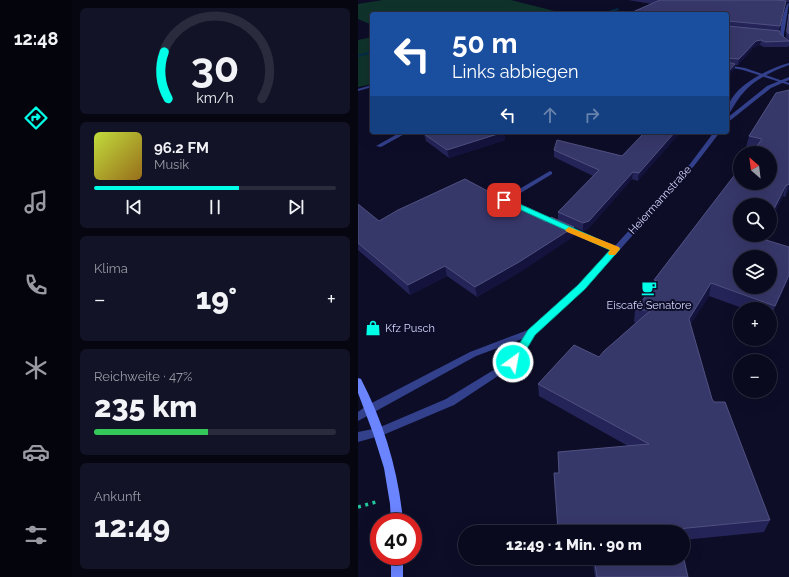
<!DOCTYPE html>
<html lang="de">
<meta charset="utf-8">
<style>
body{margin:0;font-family:Raleway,sans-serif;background:#131327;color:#f1f3f6;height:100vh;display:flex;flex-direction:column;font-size:15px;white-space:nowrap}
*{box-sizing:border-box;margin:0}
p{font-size:13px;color:#999aa4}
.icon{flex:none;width:22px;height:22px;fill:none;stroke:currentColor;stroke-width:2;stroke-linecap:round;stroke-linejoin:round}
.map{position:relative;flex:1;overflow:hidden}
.sheet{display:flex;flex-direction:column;gap:8px;padding:8px;background:#060610;width:286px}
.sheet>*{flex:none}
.hud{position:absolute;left:12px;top:12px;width:359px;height:122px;border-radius:4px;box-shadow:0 4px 16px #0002,0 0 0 1px #2a2b3c;background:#1a4fa0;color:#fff;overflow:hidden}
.needle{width:26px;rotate:332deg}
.tools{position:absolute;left:375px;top:146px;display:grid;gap:8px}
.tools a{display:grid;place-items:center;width:44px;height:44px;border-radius:50%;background:#0a0a1e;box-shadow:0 4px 16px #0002,0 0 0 1px #2a2b3c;font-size:20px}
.speed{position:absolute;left:12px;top:513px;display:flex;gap:8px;font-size:20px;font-weight:700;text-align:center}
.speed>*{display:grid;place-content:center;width:52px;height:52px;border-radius:50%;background:#0a0a1e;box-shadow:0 4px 16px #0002,0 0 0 1px #2a2b3c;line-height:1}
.speed .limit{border:6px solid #d22;background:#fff;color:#111}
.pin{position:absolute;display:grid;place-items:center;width:34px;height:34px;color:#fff;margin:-17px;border-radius:8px;box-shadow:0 2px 6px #0006}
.me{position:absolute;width:44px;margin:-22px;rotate:32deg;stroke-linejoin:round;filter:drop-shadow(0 0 3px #0008)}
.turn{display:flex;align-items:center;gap:14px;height:84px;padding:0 16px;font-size:18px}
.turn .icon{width:52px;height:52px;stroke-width:2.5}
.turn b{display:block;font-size:28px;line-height:34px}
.lanes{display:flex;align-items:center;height:38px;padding:0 16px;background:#0003;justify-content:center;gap:20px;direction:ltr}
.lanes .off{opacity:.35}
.big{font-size:30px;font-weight:800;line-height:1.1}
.sheet .widget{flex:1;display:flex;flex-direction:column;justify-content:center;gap:6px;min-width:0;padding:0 14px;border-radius:6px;background:#131327}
.sheet .dial{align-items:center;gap:0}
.dial svg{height:104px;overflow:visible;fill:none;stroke:#2a2b3c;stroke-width:7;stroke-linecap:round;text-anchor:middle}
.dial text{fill:#f1f3f6;stroke:none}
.song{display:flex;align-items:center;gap:12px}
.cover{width:48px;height:48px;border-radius:6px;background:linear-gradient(135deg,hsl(70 70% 55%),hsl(40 70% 35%))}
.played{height:4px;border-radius:2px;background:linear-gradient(90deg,#00ffe7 60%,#2a2b3c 60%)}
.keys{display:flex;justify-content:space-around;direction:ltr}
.heat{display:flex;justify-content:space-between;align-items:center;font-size:22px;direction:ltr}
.charge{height:6px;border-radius:3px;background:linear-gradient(90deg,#34c759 47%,#2a2b3c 0)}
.trip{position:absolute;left:100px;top:525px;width:232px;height:40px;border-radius:20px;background:#0a0a1e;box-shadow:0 4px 16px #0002,0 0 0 1px #2a2b3c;font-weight:800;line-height:40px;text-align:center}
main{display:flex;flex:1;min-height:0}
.tab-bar{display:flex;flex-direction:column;width:72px;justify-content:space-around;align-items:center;background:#04040c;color:#999aa4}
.tab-bar .icon{width:28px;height:28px}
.tab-bar .current{color:#00ffe7}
.tab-bar b{font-size:18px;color:#f1f3f6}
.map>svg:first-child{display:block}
.green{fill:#0f332b}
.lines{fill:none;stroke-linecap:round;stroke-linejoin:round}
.stream{fill:#042b4a;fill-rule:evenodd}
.path{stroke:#22c59c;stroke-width:3.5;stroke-dasharray:3 4.5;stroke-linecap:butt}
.service{fill:#33418c;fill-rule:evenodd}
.minor{fill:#33418c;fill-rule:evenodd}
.tertiary{fill:#33418c;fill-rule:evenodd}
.secondary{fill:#6b84ff;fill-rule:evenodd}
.wall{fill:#242458}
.shaded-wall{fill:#13133d}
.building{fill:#37386a;stroke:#505181;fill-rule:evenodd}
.route{fill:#00ffe7;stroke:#00a696}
.slow{fill:#f59e0b}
.labels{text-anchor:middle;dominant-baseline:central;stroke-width:4;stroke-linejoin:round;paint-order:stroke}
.street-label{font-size:11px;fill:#d4d7ff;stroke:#0d0d28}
.poi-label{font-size:11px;fill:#d4d7ff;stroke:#0d0d28}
</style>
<main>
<nav class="tab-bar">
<b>12:48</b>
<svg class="icon current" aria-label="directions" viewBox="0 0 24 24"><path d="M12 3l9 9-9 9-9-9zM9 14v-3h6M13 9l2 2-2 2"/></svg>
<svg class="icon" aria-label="music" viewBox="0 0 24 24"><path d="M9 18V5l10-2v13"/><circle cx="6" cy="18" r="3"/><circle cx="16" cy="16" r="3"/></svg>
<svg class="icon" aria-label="phone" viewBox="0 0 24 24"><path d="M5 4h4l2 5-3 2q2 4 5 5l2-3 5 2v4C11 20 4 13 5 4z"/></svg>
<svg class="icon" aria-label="climate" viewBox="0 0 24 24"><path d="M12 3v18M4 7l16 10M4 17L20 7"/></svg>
<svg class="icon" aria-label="car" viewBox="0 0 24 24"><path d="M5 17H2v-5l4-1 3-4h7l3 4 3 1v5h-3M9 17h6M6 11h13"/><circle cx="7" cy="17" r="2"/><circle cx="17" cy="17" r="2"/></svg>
<svg class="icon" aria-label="filters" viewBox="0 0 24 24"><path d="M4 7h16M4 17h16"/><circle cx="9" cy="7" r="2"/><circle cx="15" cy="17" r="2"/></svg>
</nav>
<section class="sheet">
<div class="widget dial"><svg viewBox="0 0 100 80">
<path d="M14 69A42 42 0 1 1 86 69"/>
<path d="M14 69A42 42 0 0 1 11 33" stroke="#00ffe7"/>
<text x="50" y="56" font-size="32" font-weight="700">30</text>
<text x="50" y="72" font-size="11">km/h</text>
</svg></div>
<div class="widget">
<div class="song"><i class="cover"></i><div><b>96.2 FM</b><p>Musik</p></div></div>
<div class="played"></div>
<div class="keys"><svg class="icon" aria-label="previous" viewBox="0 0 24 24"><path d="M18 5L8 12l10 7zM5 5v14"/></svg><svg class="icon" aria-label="pause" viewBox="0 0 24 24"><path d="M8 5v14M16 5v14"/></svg><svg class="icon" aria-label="next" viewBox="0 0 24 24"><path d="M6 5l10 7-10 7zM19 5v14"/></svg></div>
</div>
<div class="widget"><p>Klima</p>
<div class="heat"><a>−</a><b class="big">19°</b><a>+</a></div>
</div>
<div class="widget"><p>Reichweite · 47%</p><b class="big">235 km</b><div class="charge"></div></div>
<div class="widget"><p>Ankunft</p><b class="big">12:49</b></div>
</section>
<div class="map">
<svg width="431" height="577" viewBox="0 0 431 577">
<rect width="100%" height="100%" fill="#0d0d28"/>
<path class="green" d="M25,0H153L208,14H14V25L0,19V4Z
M14,37V84L0,87V40Z"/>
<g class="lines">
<path class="stream" d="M260,8L261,10L247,14H241Z
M14,51V53L0,57V55Z"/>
<path class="path" d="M0,507L18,502"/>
<path class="service" d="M192,171L194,172V174L151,200L233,236L261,247L262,249L261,251C253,252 151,207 143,200Z"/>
<path class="minor" d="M431,3L426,34V38L431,43V46L423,39C421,27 425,15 429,4Z
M369,65L387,68L431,83V85L385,70L369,67Z
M14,85V87L0,91V89Z
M43,132H50L23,147L18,146Z"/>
<path class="tertiary" d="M431,63V65C400,77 387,85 371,114H369C369,88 409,69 431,63Z
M431,77V80L413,88L369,123V118L409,86Z
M356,132H362L336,166L227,289L176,334L158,364L96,405L25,435L0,442V432L20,428L88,399L152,360L164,339L118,356L0,421V412L8,406L112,352L170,330L221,285L332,164Z"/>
<path class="secondary" d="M0,378L3,379C26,423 41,473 45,522H33L32,504L26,468L15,433L0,393Z
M33,556H45V577H33Z"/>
</g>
<path class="wall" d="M270,0H431V2H428L421,31L422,34L430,40L428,37V34L431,10V44L430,47H406L402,45L396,47L380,65H377L376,70L294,4Z
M418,93L431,189L427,197L425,196L412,222V205L382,235H405L404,238L431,247V279L412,318V309H387L351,296L332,325L354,399L412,520L406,532L325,540V532H200L196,473H201L200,452L270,446L181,396L180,384L241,357L278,322H276L277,310L295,287L296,280L397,149L388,147L391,136Z
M71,132H147V140L91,158L68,141L66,134Z
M287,132L280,181L274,179L230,229L225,231L216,227V236L162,272L119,297L89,276L52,295L0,250V204L21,221L188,222L200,220V212L235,176L196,157V150L264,156Z
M234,558H325L330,577H237Z"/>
<path class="shaded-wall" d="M403,40L402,45L396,47L380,65L381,59L398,41Z
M377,64L376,70L369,78V73Z
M146,132H147V140L91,158L89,150Z
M317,132H323L280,181L281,173Z
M275,172L274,179L230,229L225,231V223Z
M431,184V189L427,197L430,185Z
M428,185L425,196L412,222V217Z
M216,227V236L162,272L119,297L117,287Z
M403,235H405L398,250L401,238Z
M87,266L89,276L52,295L50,285Z
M431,275V279L412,318L417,306Z
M353,283L351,296L328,331L331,319Z"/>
<path class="building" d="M302,0H419L428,1L422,26L370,21L369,25V14H270Z
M431,14V34L429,32V29Z
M369,26L422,31V34L431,41L407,42L403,40L398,41L381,59L369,58V61Z
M369,62L377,64L369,73Z
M431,90V184L430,185H428L412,217V205H382V235H403L401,238L431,247V275L417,306L353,283L331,319L354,399L356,402H367L412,520L319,529L320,532H233L232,527L200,530L196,473H201L200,452L291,444L180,384L216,345L241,357L246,351L293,310H277L299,281L296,280L382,168V183H412V153H394L404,139L391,136L418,93ZM382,257H412V287H382Z
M71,132H146L89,150L66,134Z
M287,132H317L281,173L275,172L231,221L225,223L200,212L241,170L196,150L199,140L264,156Z
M107,179L188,222L193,217L216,227L161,262L117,287L87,266L50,285L0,243V204L21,221L40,210Z
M325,555L330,577H239L236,558H325Z"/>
<path class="route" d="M146,197L262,249L227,289L177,335L159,365H151L150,362L170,330L220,285L252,250L143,201L142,200Z"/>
<path class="slow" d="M211,227L261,247L262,249L257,255H251L250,253L252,250L209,232L207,230Z"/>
<defs>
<g id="cafe-bare" transform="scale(1.2)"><path d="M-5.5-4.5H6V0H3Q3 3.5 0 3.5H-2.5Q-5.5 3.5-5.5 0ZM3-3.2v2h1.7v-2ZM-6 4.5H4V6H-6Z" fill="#00ffe7" stroke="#0d0d28" stroke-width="2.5" paint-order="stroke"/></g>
<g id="shop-bare" transform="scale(1.2)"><path d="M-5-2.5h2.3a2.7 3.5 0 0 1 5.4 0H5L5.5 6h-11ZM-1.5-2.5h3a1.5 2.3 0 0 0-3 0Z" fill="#00ffe7" stroke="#0d0d28" stroke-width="2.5" paint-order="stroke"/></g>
</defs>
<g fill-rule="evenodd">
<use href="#cafe-bare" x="291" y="288"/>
<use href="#shop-bare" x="15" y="328"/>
</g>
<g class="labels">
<g class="street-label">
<text transform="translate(302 200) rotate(-48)">Heiermannstraße</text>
</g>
<g class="poi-label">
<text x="291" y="305">Eiscafé Senatore</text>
<text x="27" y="328" text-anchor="start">Kfz Pusch</text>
</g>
</g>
</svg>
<div class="tools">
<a><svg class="needle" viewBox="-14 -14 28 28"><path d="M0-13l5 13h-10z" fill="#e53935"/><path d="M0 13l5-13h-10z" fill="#999aa4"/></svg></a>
<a><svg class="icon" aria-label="search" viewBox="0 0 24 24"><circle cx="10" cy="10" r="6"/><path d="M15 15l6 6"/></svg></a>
<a><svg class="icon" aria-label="layers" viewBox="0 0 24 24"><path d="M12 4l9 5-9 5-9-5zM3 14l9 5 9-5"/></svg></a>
<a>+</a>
<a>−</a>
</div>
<div class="speed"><div class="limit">40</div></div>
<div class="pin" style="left:146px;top:200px;background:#d93025"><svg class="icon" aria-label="arrive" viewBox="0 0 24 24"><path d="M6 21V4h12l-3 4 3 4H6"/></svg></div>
<svg class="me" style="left:155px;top:362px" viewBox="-20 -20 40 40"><circle r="17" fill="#00ffe7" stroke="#fff" stroke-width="3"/><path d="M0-11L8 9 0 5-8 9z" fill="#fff"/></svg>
<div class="trip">12:49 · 1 Min. · 90 m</div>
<div class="hud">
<div class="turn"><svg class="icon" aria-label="left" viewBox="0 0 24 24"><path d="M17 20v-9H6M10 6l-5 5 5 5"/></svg><div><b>50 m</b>Links abbiegen</div></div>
<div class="lanes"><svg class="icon" aria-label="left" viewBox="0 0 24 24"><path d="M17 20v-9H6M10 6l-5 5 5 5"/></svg><svg class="icon off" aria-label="ahead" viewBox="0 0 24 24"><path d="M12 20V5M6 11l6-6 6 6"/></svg><svg class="icon off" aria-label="right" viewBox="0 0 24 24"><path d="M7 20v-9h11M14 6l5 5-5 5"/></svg></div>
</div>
</div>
</main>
